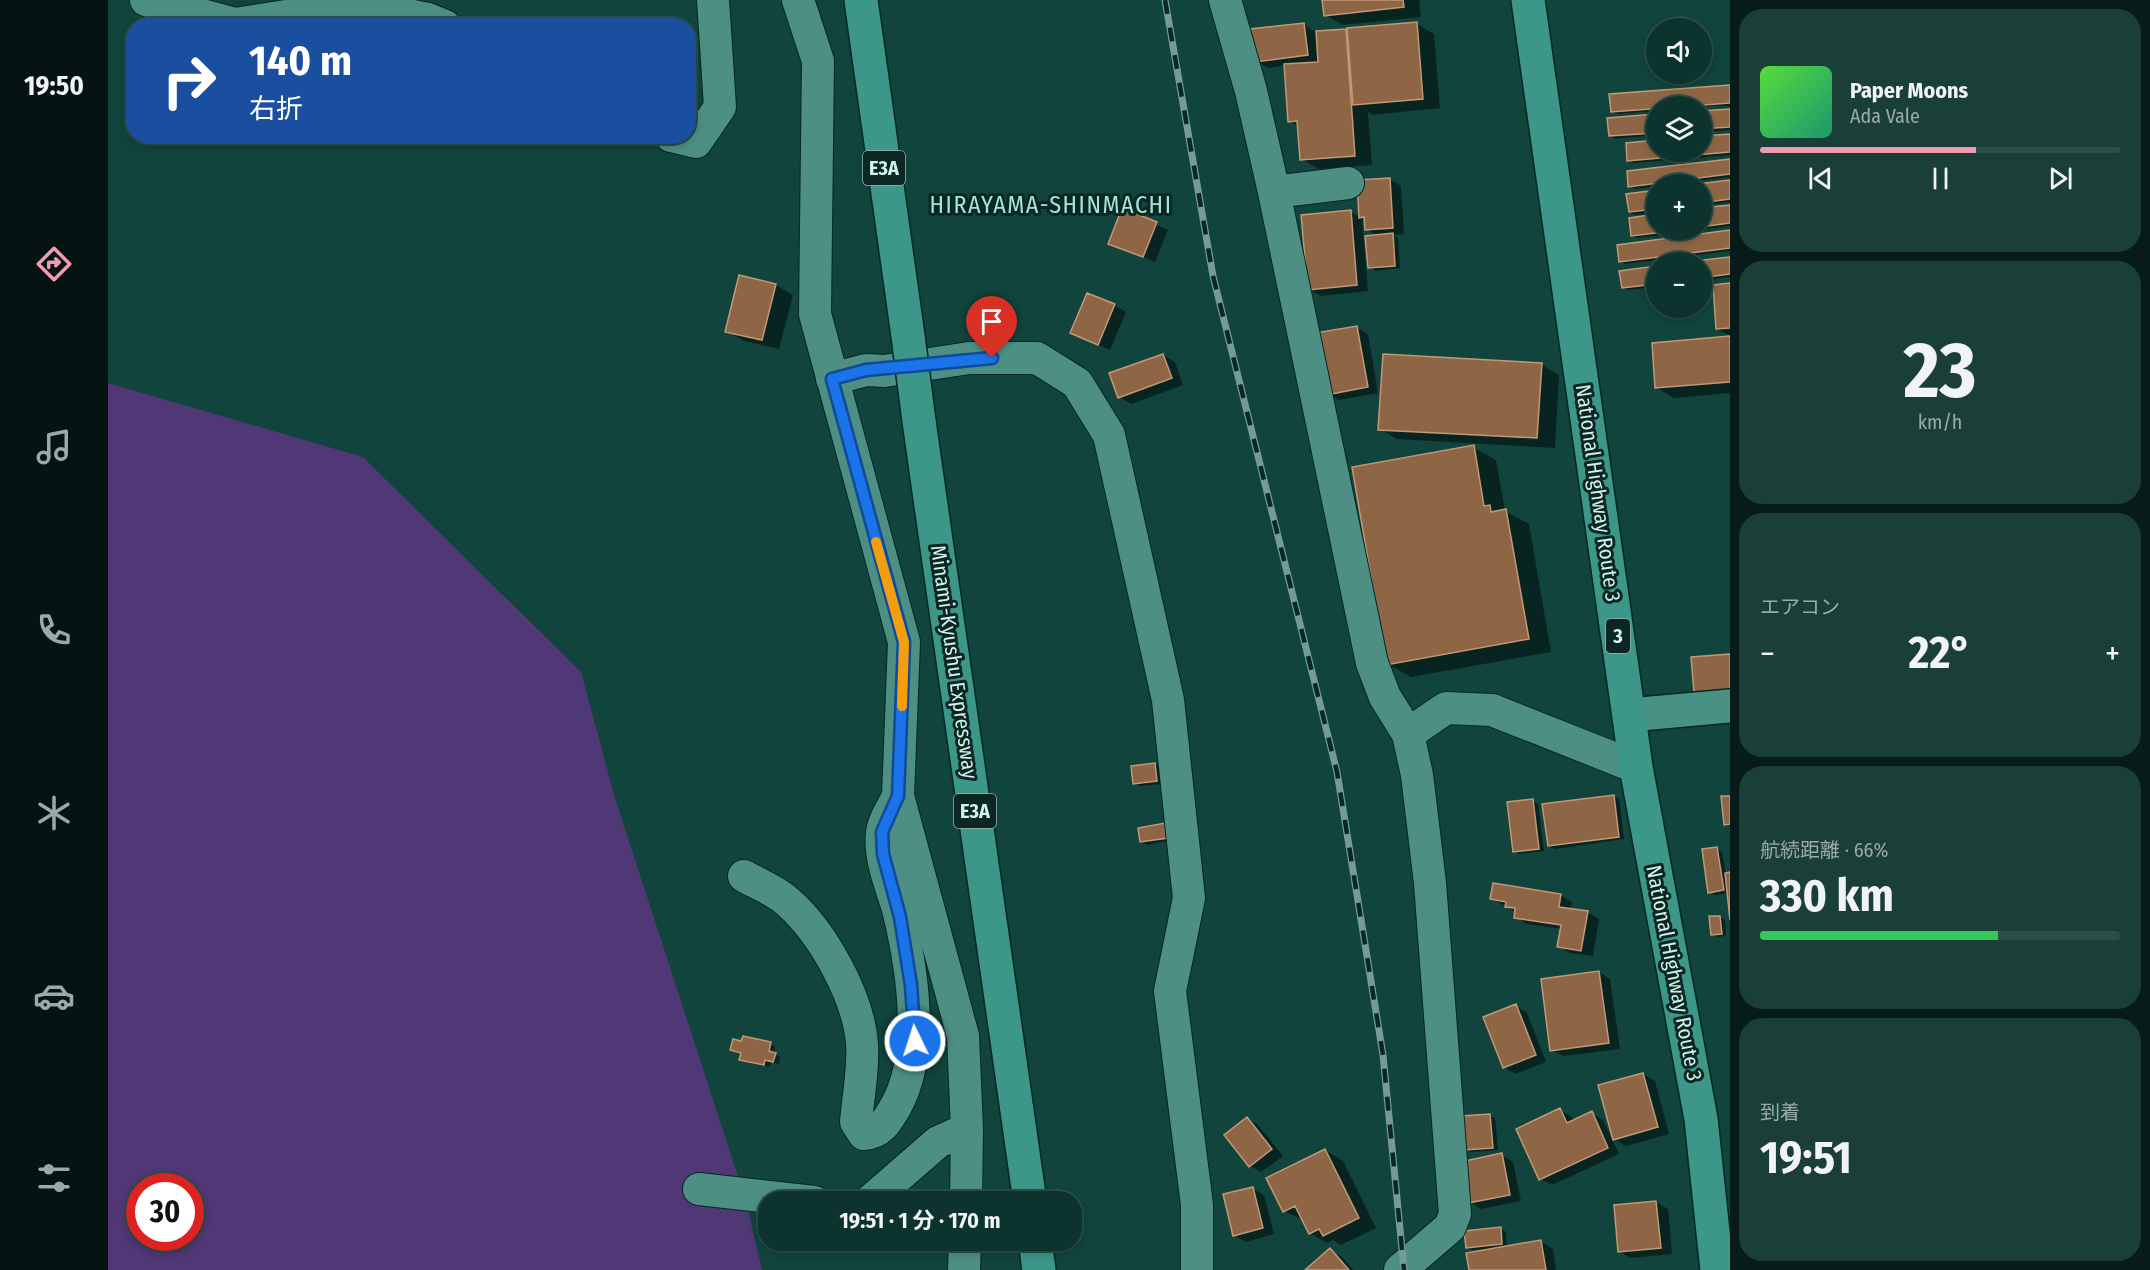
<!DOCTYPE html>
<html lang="ja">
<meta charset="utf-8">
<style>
body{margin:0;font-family:"Fira Sans Condensed","Noto Sans JP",sans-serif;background:#1a3f39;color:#f1f3f6;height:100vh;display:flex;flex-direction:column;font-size:22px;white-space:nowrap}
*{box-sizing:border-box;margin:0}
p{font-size:20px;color:#9aaaaa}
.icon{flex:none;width:33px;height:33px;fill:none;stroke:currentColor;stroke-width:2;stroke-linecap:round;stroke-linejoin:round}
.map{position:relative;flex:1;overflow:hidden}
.sheet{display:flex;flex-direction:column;gap:9px;padding:9px;background:#071c19;width:420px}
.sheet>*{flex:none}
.top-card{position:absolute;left:18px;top:18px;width:570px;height:126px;border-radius:24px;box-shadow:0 3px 9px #0003,0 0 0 2px #2c4e49;background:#1a4fa0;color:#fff;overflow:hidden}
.buttons{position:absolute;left:1538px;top:18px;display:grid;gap:12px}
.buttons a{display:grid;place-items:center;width:66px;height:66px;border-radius:50%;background:#0c332d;box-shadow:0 3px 9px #0003,0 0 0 2px #2c4e49;font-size:30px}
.speed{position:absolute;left:18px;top:1173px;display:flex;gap:12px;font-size:30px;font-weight:700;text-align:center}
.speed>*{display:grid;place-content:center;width:78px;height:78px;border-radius:50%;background:#0c332d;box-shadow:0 3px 9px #0003,0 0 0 2px #2c4e49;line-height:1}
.speed .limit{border:9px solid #d22;background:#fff;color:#111}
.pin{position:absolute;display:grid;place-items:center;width:51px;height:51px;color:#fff;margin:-62px -26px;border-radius:50% 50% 50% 0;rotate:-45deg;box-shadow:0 0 6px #0007}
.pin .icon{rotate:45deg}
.me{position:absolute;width:66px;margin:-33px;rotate:356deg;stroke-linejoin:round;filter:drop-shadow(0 0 4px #0008)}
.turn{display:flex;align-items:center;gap:21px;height:126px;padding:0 24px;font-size:27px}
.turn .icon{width:78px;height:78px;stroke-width:2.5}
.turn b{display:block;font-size:42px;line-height:51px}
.big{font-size:45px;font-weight:700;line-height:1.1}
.sheet .tile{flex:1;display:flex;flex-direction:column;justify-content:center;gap:9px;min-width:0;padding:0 21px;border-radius:24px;background:#1a3f39}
.sheet .dial{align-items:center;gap:0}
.dial b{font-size:78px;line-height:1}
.song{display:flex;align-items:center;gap:18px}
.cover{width:72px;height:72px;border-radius:9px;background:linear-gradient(135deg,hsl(110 70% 55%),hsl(160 70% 35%))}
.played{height:6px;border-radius:3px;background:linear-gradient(90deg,#f09ab4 60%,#2c4e49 60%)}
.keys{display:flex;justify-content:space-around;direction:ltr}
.heat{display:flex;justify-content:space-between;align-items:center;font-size:33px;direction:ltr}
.charge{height:9px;border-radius:4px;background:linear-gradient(90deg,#34c759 66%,#2c4e49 0)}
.trip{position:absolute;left:650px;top:1191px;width:324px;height:60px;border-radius:24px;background:#0c332d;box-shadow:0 3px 9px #0003,0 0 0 2px #2c4e49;font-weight:700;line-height:60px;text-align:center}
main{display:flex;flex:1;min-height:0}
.tabs{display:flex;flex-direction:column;width:108px;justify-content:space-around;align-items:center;background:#051412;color:#9aaaaa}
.tabs .icon{width:42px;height:42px}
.tabs .active{color:#f09ab4}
.tabs b{font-size:27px;color:#f1f3f6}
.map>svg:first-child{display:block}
.green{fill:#503775;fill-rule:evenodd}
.shadow{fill:#0007}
.building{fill:#8e6645;stroke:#c39876;stroke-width:1.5}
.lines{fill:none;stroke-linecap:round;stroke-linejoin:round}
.street-casing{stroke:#042823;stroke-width:34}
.secondary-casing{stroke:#042823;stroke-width:36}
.highway-casing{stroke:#042823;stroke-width:36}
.street{stroke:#4e8f83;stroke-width:32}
.secondary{stroke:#499184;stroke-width:33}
.highway{stroke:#3c9788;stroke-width:33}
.rail-casing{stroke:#729c94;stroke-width:7}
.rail{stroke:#0c2723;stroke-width:4.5;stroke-dasharray:14;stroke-linecap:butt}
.highway-bridge-casing{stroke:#042823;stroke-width:36;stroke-linecap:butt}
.highway-bridge{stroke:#3c9788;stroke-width:33}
.route-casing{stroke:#114b97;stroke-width:15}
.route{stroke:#1a73e8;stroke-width:10}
.slow{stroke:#f59e0b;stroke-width:10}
.labels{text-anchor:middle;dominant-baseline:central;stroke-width:6;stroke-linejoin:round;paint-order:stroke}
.shield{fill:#0c2723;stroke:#97b5af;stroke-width:1.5}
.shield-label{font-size:20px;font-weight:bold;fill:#d2f2eb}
.street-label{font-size:21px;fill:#d2f2eb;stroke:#0c2723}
.quarter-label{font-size:24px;letter-spacing:1.5px;fill:#a1e4d6;stroke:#0c2723}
</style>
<main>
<nav class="tabs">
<b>19:50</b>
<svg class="icon active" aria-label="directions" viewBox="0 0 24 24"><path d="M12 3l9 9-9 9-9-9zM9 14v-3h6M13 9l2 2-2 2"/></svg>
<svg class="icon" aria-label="music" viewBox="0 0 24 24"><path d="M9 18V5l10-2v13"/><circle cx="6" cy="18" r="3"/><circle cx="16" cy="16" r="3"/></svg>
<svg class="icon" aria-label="phone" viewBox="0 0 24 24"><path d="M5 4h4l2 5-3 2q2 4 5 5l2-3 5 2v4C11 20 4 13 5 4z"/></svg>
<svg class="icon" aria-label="climate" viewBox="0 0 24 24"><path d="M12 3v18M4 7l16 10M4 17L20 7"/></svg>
<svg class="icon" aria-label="car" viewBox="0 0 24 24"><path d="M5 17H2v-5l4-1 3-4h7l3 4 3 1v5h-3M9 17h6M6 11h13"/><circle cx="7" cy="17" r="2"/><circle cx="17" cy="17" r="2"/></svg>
<svg class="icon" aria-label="filters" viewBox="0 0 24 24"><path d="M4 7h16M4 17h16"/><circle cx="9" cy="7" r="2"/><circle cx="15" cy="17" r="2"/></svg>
</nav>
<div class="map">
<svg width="1622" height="1270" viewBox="0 0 1622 1270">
<rect width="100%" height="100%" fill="#10443c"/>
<path class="green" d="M0,383L255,457L473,672L507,798L638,1201L654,1270H0ZM32,1186H82V1238H32Z"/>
<path class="shadow" d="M1216,0H1311L1313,17L1235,25L1217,15Z
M1196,24L1207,32L1309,24L1326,34L1332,108L1264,115L1260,112L1264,165L1211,169L1193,159L1191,127L1181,121L1178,65L1160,68L1148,61Z
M1622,86V106H1548V111L1509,114L1504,111Z
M1622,111V130L1593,132V113Z
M1548,116V135L1507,139L1502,135Z
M1622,136V155L1526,163L1520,160L1548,142V152H1593V138Z
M1622,161V177L1527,189L1522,186Z
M1281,179L1293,186L1296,234L1285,235L1290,238L1292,268L1267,271L1262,267L1270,236L1258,229V220L1254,218L1260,291L1213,296L1201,289L1243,212L1253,218Z
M1622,182V202L1593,206V185Z
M1548,191V212L1527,215L1522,212Z
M1622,206V226L1529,238L1524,235L1548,216V230H1593V210Z
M1015,210L1060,230L1047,262L1002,243Z
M1622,232V251L1517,264L1512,261Z
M1622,258V277L1593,281V262H1590Z
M1548,268V287L1520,290L1515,287Z
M668,285L685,295L671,349L636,341L619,331Z
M1622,285V336L1609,329Z
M1006,305L1018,312L1002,350L964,333Z
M1248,327L1260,334L1270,393L1231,400L1219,394Z
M1622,338V393L1566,398L1549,388Z
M1055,355L1067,362L1075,385L1023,404L1011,397Z
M1434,365L1451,375L1447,448L1289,439L1272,429Z
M1365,447L1388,460L1397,511L1421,524L1443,652L1303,677L1280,664Z
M1047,764L1052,767L1054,784L1032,786L1027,783Z
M1506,796L1511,799L1516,839L1447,849L1441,846Z
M1425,801L1430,804L1436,851L1412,854L1406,851Z
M1057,825L1064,840L1039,845L1033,841Z
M1609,849L1614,852L1618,874H1622V905L1621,893L1607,895L1602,892Z
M1452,895L1464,902L1462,910L1479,912L1491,919L1485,956L1462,953L1451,946L1454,929L1419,924L1408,917V912L1384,899Z
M1612,917L1617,920L1618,936L1610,937L1604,934Z
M1491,972L1502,979L1512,1049L1455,1056L1444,1050Z
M1408,1006L1419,1013L1438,1062L1407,1074L1396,1067Z
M662,1044L667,1047L666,1053L672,1057L671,1064L663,1062L661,1067L638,1062L633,1059L634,1054L624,1050Z
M1535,1074L1547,1081L1561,1134L1518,1146L1506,1139Z
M1452,1110L1464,1117L1466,1121L1483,1113L1495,1120L1511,1154L1444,1185L1432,1179Z
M1381,1115L1387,1118L1390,1150L1362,1152L1357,1149Z
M1139,1118L1150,1125L1175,1156L1153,1172L1142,1166Z
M1217,1150L1235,1161L1268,1228L1233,1245L1225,1240L1219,1243L1202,1233L1195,1220L1176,1211Z
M1394,1155L1405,1162L1413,1201L1373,1209L1362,1202Z
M1145,1189L1156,1195L1166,1234L1138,1242L1126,1235Z
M1548,1202L1560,1209L1564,1254L1523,1258L1512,1252L1508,1206Z
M1392,1228L1398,1232L1399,1248L1433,1242L1445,1249L1448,1270H1363L1379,1249L1365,1250L1359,1247Z
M1222,1250L1234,1257L1245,1270H1199Z"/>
<path class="building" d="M1214,0H1295L1296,7L1216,16Z
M1309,22L1315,99L1245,105L1239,28Z
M1196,23L1200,55L1147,62L1142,29Z
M1238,29L1247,156L1192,160L1189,121L1180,122L1176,64L1210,62L1208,31Z
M1622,85V103L1503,112L1501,94Z
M1622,109V127L1593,129V111Z
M1548,114V133L1501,136L1499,118Z
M1622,134V152L1519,161L1518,143L1548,140V152H1593V136Z
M1622,159V174L1520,187L1519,171Z
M1282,178L1285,228L1257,230L1256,217L1251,218L1249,180Z
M1622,180V199L1593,203V184H1589Z
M1548,190V209L1521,212L1518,194Z
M1622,205V223L1593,227V208Z
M1014,208L1049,222L1035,257L1000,244Z
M1243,210L1249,285L1200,290L1193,215Z
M1548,214V230H1573L1523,236L1521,218Z
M1622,230V248L1511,262L1509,245Z
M1285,233L1287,266L1260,268L1257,236Z
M1622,257V274L1593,278V262H1577Z
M1548,266V284L1514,288L1511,271Z
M631,275L668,284L654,340L617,332Z
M1622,283V328L1608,329L1605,285Z
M979,293L1007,304L990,345L962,333Z
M1249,326L1260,387L1218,395L1207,333Z
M1622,336V382L1547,388L1544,343Z
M1055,354L1064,378L1010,398L1001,373Z
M1275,354L1434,363L1429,438L1270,430Z
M1366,445L1376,506L1382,505L1383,512L1398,509L1421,639L1278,665L1244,467Z
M1622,654V691L1586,693L1583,657Z
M1047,763L1049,781L1025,784L1023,766Z
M1506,795L1511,837L1440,846L1434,804Z
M1613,796H1622V824L1616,825Z
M1425,799L1431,849L1405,852L1399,802Z
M1057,823L1060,838L1032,842L1030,828Z
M1609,847L1616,890L1600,893L1594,849Z
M1622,872V920L1617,873Z
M1385,883L1453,894L1451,907L1480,911L1473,951L1449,947L1453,925L1406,918L1407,908L1397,907L1398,902L1382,899Z
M1601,916H1612L1614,934L1603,935Z
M1491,971L1501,1043L1442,1051L1433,979Z
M1408,1004L1428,1055L1395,1068L1375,1017Z
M635,1036L663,1042L661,1051L668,1053L665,1062L657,1060L656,1065L631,1060L633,1053L622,1050L625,1039L633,1041Z
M1535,1073L1550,1127L1505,1140L1490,1085Z
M1452,1108L1459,1123L1484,1111L1500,1148L1431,1180L1408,1129Z
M1382,1114L1385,1148L1356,1150L1353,1116Z
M1139,1117L1164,1149L1141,1167L1116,1135Z
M1217,1149L1251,1218L1215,1236L1211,1229L1201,1234L1187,1206L1175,1212L1158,1178Z
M1394,1153L1402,1195L1360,1203L1352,1162Z
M1145,1187L1155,1228L1125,1236L1115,1194Z
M1548,1201L1553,1248L1510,1252L1506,1205Z
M1393,1227L1394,1244L1358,1248L1356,1231Z
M1433,1240L1438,1270H1361L1358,1253Z
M1222,1248L1241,1270H1197Z"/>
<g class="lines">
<g class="street-casing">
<path id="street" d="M38,0L127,24L249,5L320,19L337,26
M690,0L710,61L707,314L796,642L790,796L855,1036L859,1129L858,1202
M1117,0L1143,91L1166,192L1264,663L1277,697L1300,734
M563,136L588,142L612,107L605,0
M1166,192L1240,183
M724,379L758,370L776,371L861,358H929L969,383L1001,435L1060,700L1081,898L1062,991L1089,1205V1270
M636,876C650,884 668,891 680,902C715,933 750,996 754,1043C756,1068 750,1097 748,1122L756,1134C774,1133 780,1119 788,1106C818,1052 804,967 790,909C783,886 771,858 774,833C775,821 785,807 790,796
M591,1189L706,1202
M761,1202L830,1142L859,1129
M856,1270L857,1240
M1292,1270L1342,1227L1347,1214L1322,883L1309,775L1300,734L1338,708L1384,710L1528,767"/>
</g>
<g class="secondary-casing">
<path id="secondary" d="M1521,715L1622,706"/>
</g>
<g class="highway-casing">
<path id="highway" d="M753,0L800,336
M1420,0L1528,767L1593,1119L1609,1270
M811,421L922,1202
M927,1240L931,1270"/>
</g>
<use href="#street" class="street"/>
<use href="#secondary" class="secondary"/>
<use href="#highway" class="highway"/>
<g class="rail-casing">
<path id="rail" d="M1057,0L1105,276L1229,772L1275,1055L1296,1270"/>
</g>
<use href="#rail" class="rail"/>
<g class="highway-bridge-casing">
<path id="highway-bridge" d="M800,336L811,421"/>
</g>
<use href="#highway-bridge" class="highway-bridge"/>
</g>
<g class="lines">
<g class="route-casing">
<path id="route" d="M807,1041L803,985L792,917L775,854L774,832L790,796L796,642L724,379L758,370L884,358"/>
</g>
<use href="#route" class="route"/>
<path class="slow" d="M768,542L796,642L794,706"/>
</g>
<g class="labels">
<g class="shield">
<rect x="755" y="151" width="42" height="34" rx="4.5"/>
<rect x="1498" y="619" width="24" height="34" rx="4.5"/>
<rect x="846" y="794" width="42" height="34" rx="4.5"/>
</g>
<g class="shield-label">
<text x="776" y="168">E3A</text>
<text x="1510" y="636">3</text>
<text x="867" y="811">E3A</text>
</g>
<g class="street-label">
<text transform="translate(1490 493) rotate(82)">National Highway Route 3</text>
<text transform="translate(846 662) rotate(82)">Minami-Kyushu Expressway</text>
<text transform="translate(1566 973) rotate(79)">National Highway Route 3</text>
</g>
<g class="quarter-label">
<text x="943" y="205">HIRAYAMA-SHINMACHI</text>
</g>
</g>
</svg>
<div class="buttons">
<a><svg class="icon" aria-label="sound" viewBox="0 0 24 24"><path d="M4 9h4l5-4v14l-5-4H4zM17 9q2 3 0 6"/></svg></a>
<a><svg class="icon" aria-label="layers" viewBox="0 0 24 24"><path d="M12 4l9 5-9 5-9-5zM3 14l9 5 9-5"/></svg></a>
<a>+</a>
<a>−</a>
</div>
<div class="speed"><div class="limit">30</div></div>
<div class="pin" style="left:884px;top:358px;background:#d93025"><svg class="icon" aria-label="arrive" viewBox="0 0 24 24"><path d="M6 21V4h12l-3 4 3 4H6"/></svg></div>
<svg class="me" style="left:807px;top:1041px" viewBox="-20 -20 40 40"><circle r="17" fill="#1a73e8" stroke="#fff" stroke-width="3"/><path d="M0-11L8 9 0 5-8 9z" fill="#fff"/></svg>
<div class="trip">19:51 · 1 分 · 170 m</div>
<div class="top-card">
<div class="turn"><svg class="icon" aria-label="right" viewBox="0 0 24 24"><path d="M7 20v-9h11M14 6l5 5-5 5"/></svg><div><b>140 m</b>右折</div></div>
</div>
</div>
<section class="sheet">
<div class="tile">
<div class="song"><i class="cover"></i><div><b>Paper Moons</b><p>Ada Vale</p></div></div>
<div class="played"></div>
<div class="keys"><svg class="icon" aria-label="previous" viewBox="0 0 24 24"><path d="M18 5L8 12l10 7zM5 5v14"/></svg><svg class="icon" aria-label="pause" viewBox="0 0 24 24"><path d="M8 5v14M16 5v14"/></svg><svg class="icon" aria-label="next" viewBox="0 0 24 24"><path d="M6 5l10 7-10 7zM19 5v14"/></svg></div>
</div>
<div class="tile dial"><b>23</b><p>km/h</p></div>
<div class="tile"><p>エアコン</p>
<div class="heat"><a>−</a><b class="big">22°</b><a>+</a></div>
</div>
<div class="tile"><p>航続距離 · 66%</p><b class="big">330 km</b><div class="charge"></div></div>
<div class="tile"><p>到着</p><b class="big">19:51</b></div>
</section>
</main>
